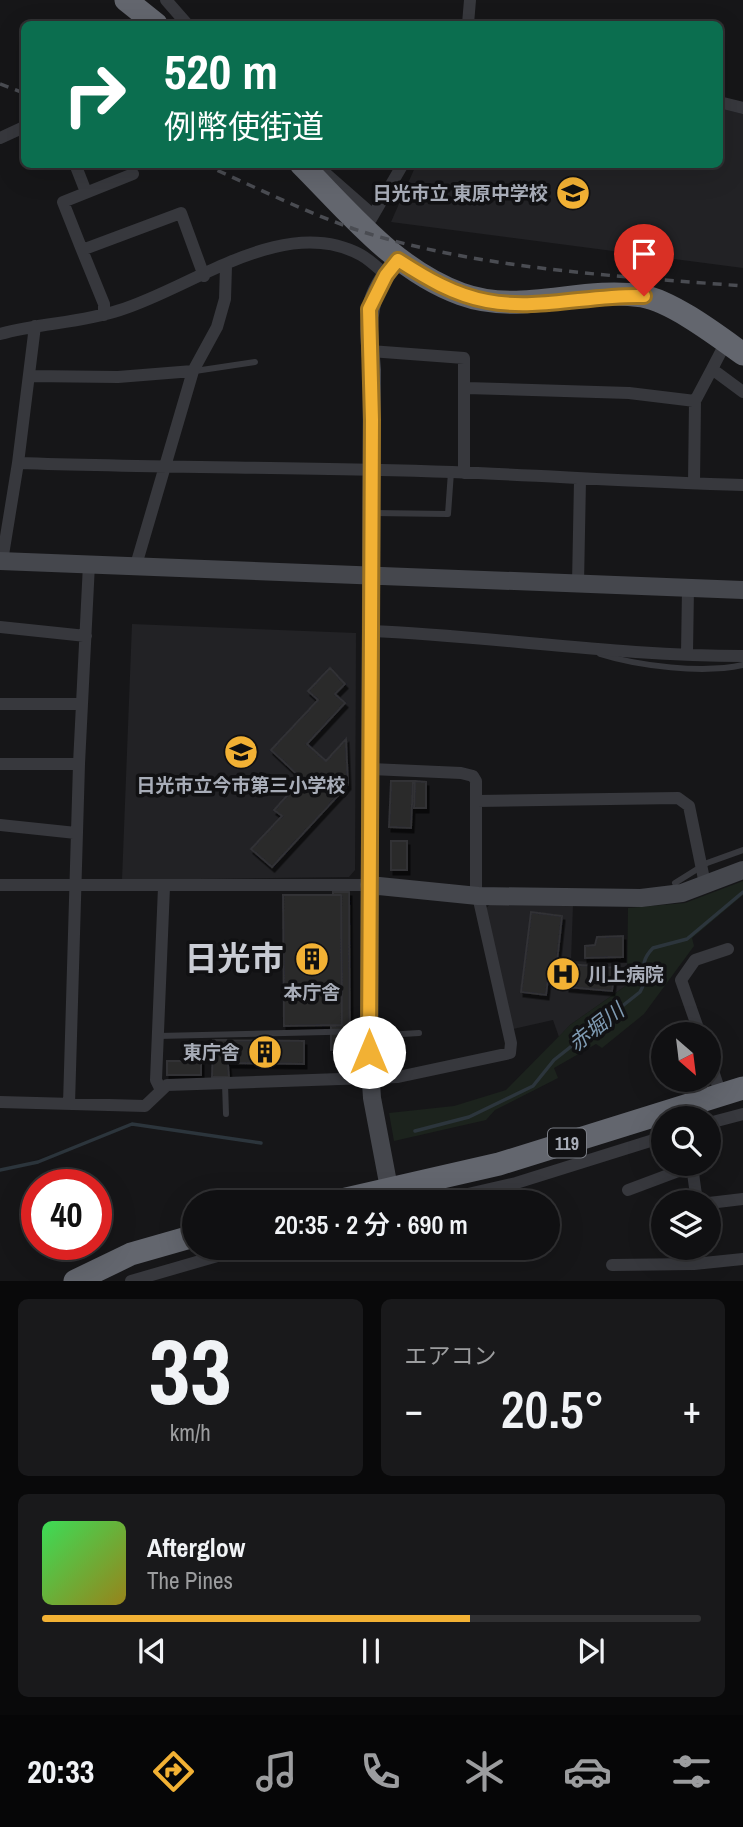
<!DOCTYPE html>
<html lang="ja">
<meta charset="utf-8">
<style>
body{margin:0;font-family:"Archivo Narrow","Noto Sans JP",sans-serif;background:#19191b;color:#f1f3f6;height:100vh;display:flex;flex-direction:column;font-size:26px;white-space:nowrap}
*{box-sizing:border-box;margin:0}
p{font-size:23px;color:#9c9d9f}
.icon{flex:none;width:38px;height:38px;fill:none;stroke:currentColor;stroke-width:2;stroke-linecap:round;stroke-linejoin:round}
.map{position:relative;height:1281px;overflow:hidden}
.panel{display:flex;flex-direction:column;gap:18px;padding:18px;background:#09090a;flex:1}
.panel>*{flex:none}
.top-card{position:absolute;left:21px;top:21px;width:702px;height:147px;border-radius:10px;box-shadow:0 7px 28px #0002,0 0 0 2px #303032;background:#0b6e4f;color:#fff;overflow:hidden}
.needle{width:46px;rotate:152deg}
.buttons{position:absolute;left:651px;top:1022px;display:grid;gap:14px}
.buttons a{display:grid;place-items:center;width:70px;height:70px;border-radius:50%;background:#101012;box-shadow:0 7px 28px #0002,0 0 0 2px #303032;font-size:35px}
.speed{position:absolute;left:21px;top:1169px;display:flex;gap:14px;font-size:35px;font-weight:700;text-align:center}
.speed>*{display:grid;place-content:center;width:91px;height:91px;border-radius:50%;background:#101012;box-shadow:0 7px 28px #0002,0 0 0 2px #303032;line-height:1}
.speed .limit{border:10px solid #d22;background:#fff;color:#111}
.pin{position:absolute;display:grid;place-items:center;width:60px;height:60px;color:#fff;margin:-72px -30px;border-radius:50% 50% 50% 0;rotate:-45deg;box-shadow:0 0 7px #0007}
.pin .icon{rotate:45deg}
.me{position:absolute;width:77px;margin:-38px;rotate:0deg;stroke-linejoin:round;filter:drop-shadow(0 0 5px #0008)}
.turn{display:flex;align-items:center;gap:24px;height:147px;padding:0 28px;font-size:32px}
.turn .icon{width:91px;height:91px;stroke-width:2.5}
.turn b{display:block;font-size:49px;line-height:60px}
.big{font-size:52px;font-weight:600;line-height:1.1}
.panel .tile{flex:1;display:flex;flex-direction:column;justify-content:center;gap:10px;min-width:0;padding:0 24px;border-radius:10px;background:#19191b}
.panel .dial{align-items:center;gap:0}
.dial b{font-size:91px;line-height:1}
.song{display:flex;align-items:center;gap:21px}
.cover{width:84px;height:84px;border-radius:10px;background:linear-gradient(135deg,hsl(130 70% 55%),hsl(50 70% 35%))}
.played{height:7px;border-radius:4px;background:linear-gradient(90deg,#f2b134 65%,#303032 65%)}
.keys{display:flex;justify-content:space-around;direction:ltr}
.heat{display:flex;justify-content:space-between;align-items:center;font-size:38px;direction:ltr}
.panel .tiles{flex:1;display:grid;gap:18px;grid-template-columns:1fr 1fr}
.tile:last-child{grid-column:span 2}
.trip{position:absolute;left:182px;top:1190px;width:378px;height:70px;border-radius:35px;background:#101012;box-shadow:0 7px 28px #0002,0 0 0 2px #303032;font-weight:600;line-height:70px;text-align:center}
.menu{display:flex;height:112px;justify-content:space-around;align-items:center;background:#060607;color:#9c9d9f}
.menu .icon{width:49px;height:49px}
.menu .active{color:#f2b134}
.menu b{font-size:32px;color:#f1f3f6}
.map>svg:first-child{display:block}
.built{fill:#222225}
.green{fill:#1c231d}
.lines{fill:none;stroke-linecap:round;stroke-linejoin:round}
.stream{stroke:#2c353c;stroke-width:3.5}
.building{fill:#29292c;stroke:#303034;stroke-width:2;filter:url(#shadow)}
.lane{stroke:#37383d;stroke-width:6}
.street{stroke:#37383d;stroke-width:12}
.secondary{stroke:#45474d;stroke-width:18}
.highway{stroke:#63666e;stroke-width:23}
.rail{stroke:#4a4c52;stroke-width:3.5;stroke-dasharray:9 7;stroke-linecap:butt}
.route-casing{stroke:#9d7322;stroke-width:18}
.route{stroke:#f2b134;stroke-width:12}
.labels{text-anchor:middle;dominant-baseline:central;stroke-width:7;stroke-linejoin:round;paint-order:stroke}
.shield{fill:#111113;stroke:#7b7e86;stroke-width:2}
.shield-label{font-size:18px;font-weight:bold;fill:#a8adb8}
.poi-label{font-size:19px;font-weight:bold;fill:#a8adb8;stroke:#111113;text-anchor:end}
.water-label{font-size:21px;font-style:italic;fill:#7f9bb3;stroke:#111113}
.town-label{font-size:33px;font-weight:bold;fill:#c9ccd4;stroke:#111113}
</style>
<div class="map">
<svg width="743" height="1281" viewBox="0 0 743 1281">
<defs>
<filter id="shadow"><feDropShadow dx="2.5" dy="4.5" stdDeviation="0" flood-color="#0009"/></filter>
</defs>
<rect width="100%" height="100%" fill="#161618"/>
<path class="built" d="M719,108L743,114V268L391,222L416,165L719,164Z
M132,624L356,633L355,870L349,877L122,880Z
M490,904L573,905L571,961L627,963V985L570,1025L559,1037L553,1020L513,1029L484,911Z"/>
<path class="green" d="M743,881V895L692,938L694,946L644,1014L602,1048L596,1044L554,1068L558,1078L495,1110L486,1120L394,1141L389,1113L454,1106L506,1090L570,1025L627,985L628,908L685,903Z"/>
<g class="lines">
<path class="stream" d="M415,1131L469,1117L533,1086L554,1060L640,992C650,977 635,966 653,948L687,939L743,892
M0,1170L38,1162L132,1124L261,1143"/>
</g>
<path class="building" d="M330,668L345,684L335,694L345,703L307,744L326,761L346,739L348,785L272,867L251,849L282,816L274,810L302,779L271,750L318,700L308,691Z
M391,781H413L411,828L389,827Z
M415,781L426,782V808H414Z
M391,841H407V870H391Z
M333,892H349L350,1049L331,1050V1026L342,1025L341,895H333Z
M283,895H341L342,1025L284,1026Z
M531,912L562,916L555,980L548,979L546,995L521,992Z
M623,936V957L585,958V946L595,945L597,937Z
M569,964L615,968L612,991L567,987Z
M213,1040H226L229,1077H212Z
M226,1040L304,1041V1064L226,1063Z
M167,1061H201V1075H167Z"/>
<g class="lines">
<path class="lane" d="M195,371L255,362
M373,513L448,514L451,472
M600,654C638,666 703,674 743,665
M675,883L707,863L743,850
M158,1036L367,1031
M371,1036L419,1033
M225,1084L226,1114"/>
<path class="street" d="M166,0L187,24
M468,24L470,0
M719,102L743,108
M0,138L24,127
M75,164L86,192
M316,165L373,215
M371,219L403,164
M82,250L63,202L133,174
M104,315V304L82,250L181,213L204,276
M0,334C39,323 81,323 120,310C192,288 284,213 361,255C370,260 378,268 386,275
M370,351L464,358V473
M712,369L726,342
M29,376L118,377L193,371
M466,388L629,393L695,401
M18,463C163,468 308,467 452,472C549,476 646,482 743,485
M694,483L695,401L712,369L743,392
M2,561L18,463L35,326
M136,565L193,371L217,327L225,299L226,266
M578,584L580,480
M0,627L86,636
M370,631C494,636 618,656 743,656
M687,653L688,588
M0,704H82
M0,764H79
M477,801L678,798L689,806L705,884
M0,825L76,833
M0,885H369
M700,1034L681,980L695,960L728,949
M709,1059L721,1095
M161,1090L156,1080L164,887
M0,1102L145,1106L167,1085L398,1077L510,1053L511,1043L476,887V781L473,776L461,773L371,769
M69,1104L79,764L89,564
M709,1123L743,1114
M628,1190L692,1166L697,1202
M433,1202L516,1183L663,1137
M709,1203L743,1199
M692,1248L694,1264
M612,1265L694,1264L743,1259
M131,1281L245,1248"/>
<path class="secondary" d="M0,561L743,590
M369,885L478,896L641,898L682,893L743,870
M389,1188L372,1098L369,1052L372,370C368,320 363,300 398,260"/>
<path class="highway" d="M126,0L156,24
M301,164C350,213 395,270 461,294C521,316 581,286 642,296C672,301 718,336 743,354
M333,1202L499,1164L743,1088
M75,1281L131,1254L194,1236"/>
<path class="rail" d="M0,84L24,93
M203,164C253,186 303,211 354,229C475,269 617,276 743,286"/>
</g>
<g class="lines">
<g class="route-casing">
<path id="route" d="M369,1052L372,420L369,309L386,275L398,260C426,278 454,295 487,301C537,311 592,294 644,296"/>
</g>
<use href="#route" class="route"/>
</g>
<defs>
<g id="school-disc" transform="scale(1.75)"><circle r="9.5" fill="#f2b134" stroke="#111113"/><path d="M0-5L7-2L0 1L-7-2ZM-4 1L0 2.5L4 1V4Q0 6-4 4Z" fill="#111"/></g>
<g id="building-disc" transform="scale(1.75)"><circle r="9.5" fill="#f2b134" stroke="#111113"/><path d="M-4-6H4V6H1V3H-1V6H-4ZM-2.5-4.3h1.7v1.8h-1.7ZM.8-4.3h1.7v1.8H.8ZM-2.5-1h1.7V.8h-1.7ZM.8-1h1.7V.8H.8Z" fill="#111"/></g>
<g id="hospital-disc" transform="scale(1.75)"><circle r="9.5" fill="#f2b134" stroke="#111113"/><path d="M-5-5h3v3.5h4V-5h3V5h-3V1.5h-4V5h-3Z" fill="#111"/></g>
</defs>
<g fill-rule="evenodd">
<use href="#school-disc" x="573" y="193"/>
<use href="#school-disc" x="241" y="752"/>
<use href="#building-disc" x="312" y="959"/>
<use href="#hospital-disc" x="563" y="974"/>
<use href="#building-disc" x="265" y="1052"/>
</g>
<g class="labels">
<rect class="shield" x="548" y="1128.5" width="38" height="29" rx="5"/>
<g class="shield-label">
<text x="567" y="1143">119</text>
</g>
<g class="poi-label">
<text x="548" y="193">日光市立 東原中学校</text>
<text x="241" y="785" text-anchor="middle">日光市立今市第三小学校</text>
<text x="588" y="974" text-anchor="start">川上病院</text>
<text x="312" y="992" text-anchor="middle">本庁舎</text>
<text x="240" y="1052">東庁舎</text>
</g>
<g class="water-label">
<text transform="translate(596 1027) rotate(-38)">赤堀川</text>
</g>
<g class="town-label">
<text x="234" y="958">日光市</text>
</g>
</g>
</svg>
<div class="buttons">
<a><svg class="needle" viewBox="-14 -14 28 28"><path d="M0-13l5 13h-10z" fill="#e53935"/><path d="M0 13l5-13h-10z" fill="#9c9d9f"/></svg></a>
<a><svg class="icon" aria-label="search" viewBox="0 0 24 24"><circle cx="10" cy="10" r="6"/><path d="M15 15l6 6"/></svg></a>
<a><svg class="icon" aria-label="layers" viewBox="0 0 24 24"><path d="M12 4l9 5-9 5-9-5zM3 14l9 5 9-5"/></svg></a>
</div>
<div class="speed"><div class="limit">40</div></div>
<div class="pin" style="left:644px;top:296px;background:#d93025"><svg class="icon" aria-label="arrive" viewBox="0 0 24 24"><path d="M6 21V4h12l-3 4 3 4H6"/></svg></div>
<svg class="me" style="left:369px;top:1052px" viewBox="-20 -20 40 40"><circle r="19" fill="#fff"/><path d="M0-13L10 11 0 6-10 11z" fill="#f2b134"/></svg>
<div class="trip">20:35 · 2 分 · 690 m</div>
<div class="top-card">
<div class="turn"><svg class="icon" aria-label="right" viewBox="0 0 24 24"><path d="M7 20v-9h11M14 6l5 5-5 5"/></svg><div><b>520 m</b>例幣使街道</div></div>
</div>
</div>
<section class="panel">
<div class="tiles">
<div class="tile dial"><b>33</b><p>km/h</p></div>
<div class="tile"><p>エアコン</p>
<div class="heat"><a>−</a><b class="big">20.5°</b><a>+</a></div>
</div>
<div class="tile">
<div class="song"><i class="cover"></i><div><b>Afterglow</b><p>The Pines</p></div></div>
<div class="played"></div>
<div class="keys"><svg class="icon" aria-label="previous" viewBox="0 0 24 24"><path d="M18 5L8 12l10 7zM5 5v14"/></svg><svg class="icon" aria-label="pause" viewBox="0 0 24 24"><path d="M8 5v14M16 5v14"/></svg><svg class="icon" aria-label="next" viewBox="0 0 24 24"><path d="M6 5l10 7-10 7zM19 5v14"/></svg></div>
</div>
</div>
</section>
<nav class="menu">
<b>20:33</b>
<svg class="icon active" aria-label="directions" viewBox="0 0 24 24"><path d="M12 3l9 9-9 9-9-9zM9 14v-3h6M13 9l2 2-2 2"/></svg>
<svg class="icon" aria-label="music" viewBox="0 0 24 24"><path d="M9 18V5l10-2v13"/><circle cx="6" cy="18" r="3"/><circle cx="16" cy="16" r="3"/></svg>
<svg class="icon" aria-label="phone" viewBox="0 0 24 24"><path d="M5 4h4l2 5-3 2q2 4 5 5l2-3 5 2v4C11 20 4 13 5 4z"/></svg>
<svg class="icon" aria-label="climate" viewBox="0 0 24 24"><path d="M12 3v18M4 7l16 10M4 17L20 7"/></svg>
<svg class="icon" aria-label="car" viewBox="0 0 24 24"><path d="M5 17H2v-5l4-1 3-4h7l3 4 3 1v5h-3M9 17h6M6 11h13"/><circle cx="7" cy="17" r="2"/><circle cx="17" cy="17" r="2"/></svg>
<svg class="icon" aria-label="filters" viewBox="0 0 24 24"><path d="M4 7h16M4 17h16"/><circle cx="9" cy="7" r="2"/><circle cx="15" cy="17" r="2"/></svg>
</nav>
